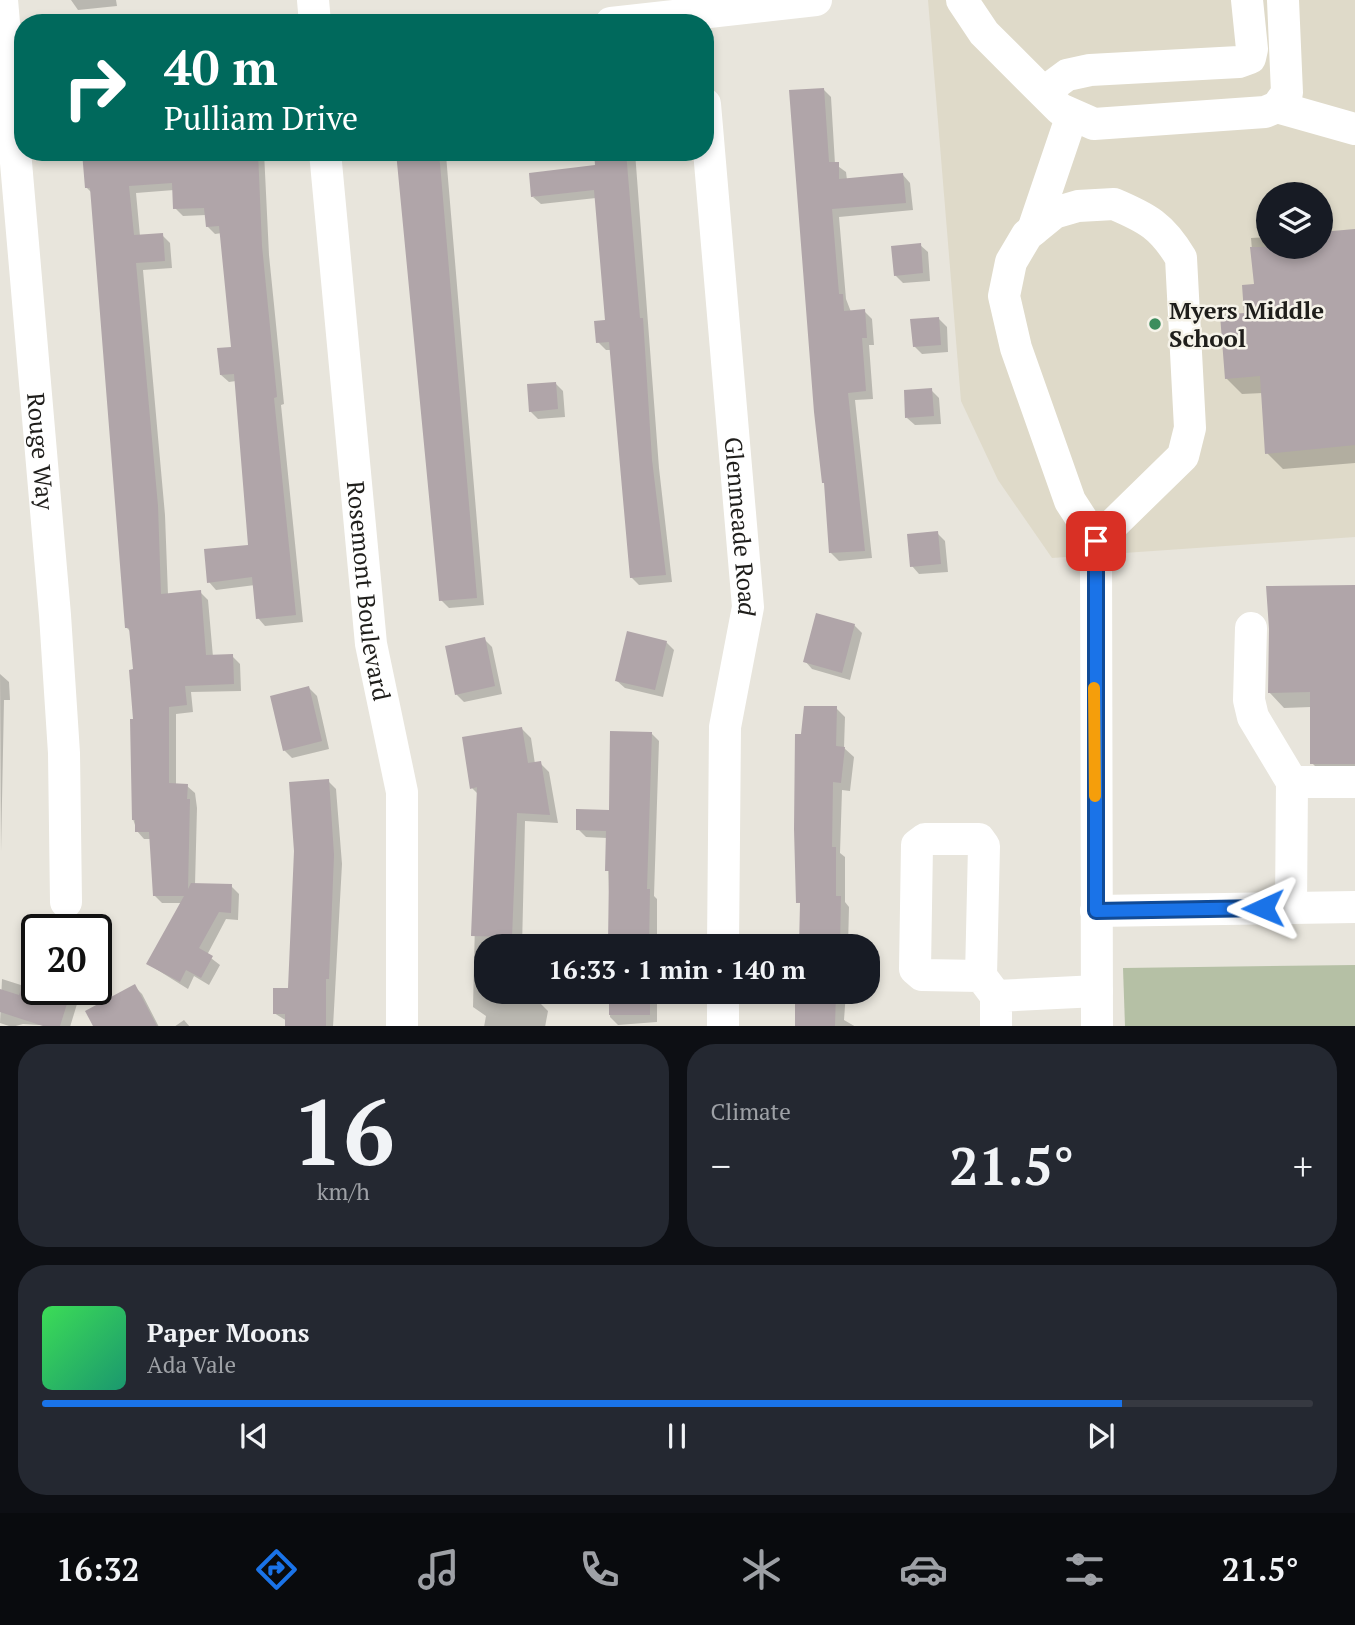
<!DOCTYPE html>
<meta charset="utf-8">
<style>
body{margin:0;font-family:"PT Serif",serif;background:#242831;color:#f1f3f6;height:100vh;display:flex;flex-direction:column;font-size:26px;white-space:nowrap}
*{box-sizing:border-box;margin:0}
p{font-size:23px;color:#9ea1a6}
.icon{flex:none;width:38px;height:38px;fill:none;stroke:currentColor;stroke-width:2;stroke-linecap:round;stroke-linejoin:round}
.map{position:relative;height:1026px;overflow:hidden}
.drawer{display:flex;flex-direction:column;gap:18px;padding:18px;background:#0d0f14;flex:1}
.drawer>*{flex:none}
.guide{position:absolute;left:14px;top:14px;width:700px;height:147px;border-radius:28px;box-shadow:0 4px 10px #0003;background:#00695c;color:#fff;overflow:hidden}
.controls{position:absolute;left:1256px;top:182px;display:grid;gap:14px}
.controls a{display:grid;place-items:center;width:77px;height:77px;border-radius:50%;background:#171b24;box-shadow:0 4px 10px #0003;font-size:35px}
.speed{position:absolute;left:21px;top:914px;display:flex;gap:14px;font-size:35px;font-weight:700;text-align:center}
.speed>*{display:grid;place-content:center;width:91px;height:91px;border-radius:50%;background:#171b24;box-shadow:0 4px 10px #0003;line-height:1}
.speed .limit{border:4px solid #111;border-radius:10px;background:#fff;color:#111}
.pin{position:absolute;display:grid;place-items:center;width:60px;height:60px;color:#fff;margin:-30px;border-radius:14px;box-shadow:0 4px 10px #0006}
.me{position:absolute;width:77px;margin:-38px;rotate:269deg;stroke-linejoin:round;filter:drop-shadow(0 0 5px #0008)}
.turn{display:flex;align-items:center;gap:24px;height:147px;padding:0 35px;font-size:32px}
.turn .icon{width:91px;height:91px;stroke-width:2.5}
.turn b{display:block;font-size:49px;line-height:60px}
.big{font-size:52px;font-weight:600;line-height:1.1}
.drawer .tile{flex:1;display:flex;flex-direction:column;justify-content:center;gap:10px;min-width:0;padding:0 24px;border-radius:28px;background:#242831}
.drawer .dial{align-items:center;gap:0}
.dial b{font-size:91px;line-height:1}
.song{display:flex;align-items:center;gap:21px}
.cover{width:84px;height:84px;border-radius:10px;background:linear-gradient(135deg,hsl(130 70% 55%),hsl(160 70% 35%))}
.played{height:7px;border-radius:4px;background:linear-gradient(90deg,#1a73e8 85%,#363941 85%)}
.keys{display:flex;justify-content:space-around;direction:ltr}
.heat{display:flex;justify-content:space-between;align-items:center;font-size:38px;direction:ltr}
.drawer .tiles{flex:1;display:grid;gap:18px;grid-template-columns:1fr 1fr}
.tile:last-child{grid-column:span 2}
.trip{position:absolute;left:474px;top:934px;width:406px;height:70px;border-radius:28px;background:#171b24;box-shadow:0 4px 10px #0003;font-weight:600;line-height:70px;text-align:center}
.tabs{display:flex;height:112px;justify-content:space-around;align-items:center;background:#090b0e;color:#9ea1a6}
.tabs .icon{width:49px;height:49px}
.tabs .on{color:#1a73e8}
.tabs b{font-size:32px;color:#f1f3f6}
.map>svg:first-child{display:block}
.built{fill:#dfdac9;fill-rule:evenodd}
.green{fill:#b5c0a5}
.shadow{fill:#0003}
.building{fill:#b0a5a9}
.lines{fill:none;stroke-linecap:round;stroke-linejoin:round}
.minor{stroke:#fff;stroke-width:32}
.route-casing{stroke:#114b97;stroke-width:18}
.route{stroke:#1a73e8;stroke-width:12}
.slow{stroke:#f59e0b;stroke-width:12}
.poi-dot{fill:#3c8d5d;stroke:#f6f3e9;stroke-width:2.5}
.labels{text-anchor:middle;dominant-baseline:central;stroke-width:5;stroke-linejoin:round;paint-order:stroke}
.poi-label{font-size:24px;font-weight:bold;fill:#1f1e1b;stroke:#f6f3e9;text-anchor:start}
.street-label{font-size:24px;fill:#1f1e1b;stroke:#f6f3e9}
</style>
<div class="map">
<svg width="1355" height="1027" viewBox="0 0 1355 1027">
<rect width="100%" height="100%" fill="#e8e5dc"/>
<path class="built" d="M928,0H1355V537L1052,558L998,480L961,401ZM1269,194H1321V247H1269Z"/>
<path class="green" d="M1355,965V1026H1125L1123,968Z"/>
<path class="shadow" d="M71,0H116L117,6L78,10Z
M823,89L831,97L835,164L846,172L847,180L903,175L910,183L913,210L839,217L846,299L851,312L864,311L872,319L874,345H869L873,399L855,400L872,558L839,561L831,553Z
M84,152H144V161L183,158L182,152H264L269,255L284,404L281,405L303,622L265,626L258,618L255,585L216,590L209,582L250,547L236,381L229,382L221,375L233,348L222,233L215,234L207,226L206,215L183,216L175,208L174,190L136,193L140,236L162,235L170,243L172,268L143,270L165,515L168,595L200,592L208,600L213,657L232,656L240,664L241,691L191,692L193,712L176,714V785L187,786L195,793L197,808L195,885L231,886L239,894L238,920L226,919L207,955L220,965L209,985L194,976L188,989L148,964L182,903H162L154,895L151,839H144L137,831L133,819L135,671L131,632L127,628L92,193L86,187Z
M397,152L446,155L484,605L449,608L441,600Z
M595,152H635L659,468L672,582L639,585L631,577L611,350H606L598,342L607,322L596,198L541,204L533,197L597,167Z
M1355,230V463L1283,469L1267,453L1263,393L1242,394L1226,378L1255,285L1251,238L1269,237V247H1321Z
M920,245L928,252L930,281L903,283L895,275Z
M939,319L947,327L948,352L922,354L914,346Z
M555,383L563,391L565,417L538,419L530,411Z
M931,390L939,398L941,424L915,425L907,418Z
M937,533L945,541L948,572L919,574L912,566Z
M1355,587V778H1327L1312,763L1311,707L1284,708L1269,692Z
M854,625L862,633L850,680L812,669L805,661Z
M484,639L492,647L502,694L464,702L456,694Z
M666,642L674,650L663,697L625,688L617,681Z
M0,674L9,682L10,700H4L1,852Z
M309,688L317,696L329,749L292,758L284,750Z
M836,708L845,717L844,748L854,757L850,791L842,790L840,853L845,857V902L849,907L848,947H800L802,736Z
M522,729L531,738L535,764L540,763L549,772L558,823L525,821L522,947H486V992H521V1001L539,1002L548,1011L545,1027H484L486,1016L473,1007L478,794L472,788Z
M651,733L659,741L654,896L657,899V947H611L607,838L586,837L578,829L611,811Z
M328,781L336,789L342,864L333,1027H287V1021L274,1013L289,990Z
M2,979L43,992L46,989L70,996L77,1004L70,1027L23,1024L12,1027L0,1023Z
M134,986L142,994L159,1027H95L87,1012Z
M611,992H657V1022L618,1025L610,1017Z
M798,992H846L844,1020L856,1027H796Z
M184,1020L190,1027H174Z"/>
<path class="building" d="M824,88L829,162H839V179L903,173L906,203L832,209L839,294H843L844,311L865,309L867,338H862L866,391L848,393L865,551L829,553L824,483H822L814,412L789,90Z
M82,152H138V160L181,156L180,152H258L262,246L277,397L274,398L296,615L256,619L252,577L207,583L204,549L248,545L234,374L220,375L217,348L231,347L219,226L206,227L204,208L173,209L172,183L129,186L134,235L163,233L165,261L136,263L158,506L161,594L201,590L206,655L233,654L234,684L185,686L187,705L169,707V783L188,784L187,799H190L188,889L191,883L232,884L231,913L219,912L199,948L213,956L201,978L186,970L180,982L146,964L184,896H153L149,832H135V820H132L130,719H133L129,670L133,669L129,628H125L90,188H85Z
M396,152H439L477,598L439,601Z
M594,152H626L640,318H643L652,460L666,575L630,578L609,342L596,343L594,321L605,320L594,190L531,197L529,173L595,165Z
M1355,229V445L1265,454L1260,376L1225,379L1220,315L1244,313L1242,285L1254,284L1250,247H1321V232Z
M921,243L923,273L894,276L891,246Z
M939,317L941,345L913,347L910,319Z
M556,382L558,409L529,412L527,384Z
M932,388L934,416L905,418L904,390Z
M938,531L941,564L910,567L907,534Z
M1355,585V764H1310V692L1268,693L1269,629L1266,586Z
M816,613L855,624L842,673L803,662Z
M627,631L667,641L655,690L615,681Z
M485,637L495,686L455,695L445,646Z
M309,686L322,741L283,751L270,696Z
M804,706H837L836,746L845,747L841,783L833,782L832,847H836V896H841L840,947H799L800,903H796L794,829L795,734H801Z
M522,727L528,763L541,761L550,815L517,813L512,937L471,936L477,787L470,789L462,737Z
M610,731L652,732L647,889H650L649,945L608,944L609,871H605L606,831L576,830V809L609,810Z
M329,779L334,855L329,979H326V1026H285V1014H273V988H288L294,851L289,782Z
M23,984L70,994L60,1026H43L0,1012V989L19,995Z
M135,984L157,1026H93L85,1011Z
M609,992H650V1015H609Z
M795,992H836L835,1026H795Z"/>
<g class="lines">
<g class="minor">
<path id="s1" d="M2,0L55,615L64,753L66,902"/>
<path d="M313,0L315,23"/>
<path d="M962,0L984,33L1060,109L1094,124L1265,112L1277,107L1287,93L1283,0"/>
<path d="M611,23L816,0"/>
<path d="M1044,92L1067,75L1090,70L1239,62L1250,58L1252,49L1247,0"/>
<path id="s2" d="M705,104L748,607L725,727L723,947"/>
<path d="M1277,107L1355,129"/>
<path id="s3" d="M325,152L371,644L402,792V1027"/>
<path d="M1114,204C1147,218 1162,226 1181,258L1190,428L1183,456L1096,541L1070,501L1016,348L1004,296L1011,262L1027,235L1054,213L1078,206Z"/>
<path d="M1033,230L1072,115"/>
<path d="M1096,541L1097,1027"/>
<path d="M1251,628L1249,700L1253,717L1292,782"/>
<path d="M1291,908L1355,907"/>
<path d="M1096,911L1291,908L1292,782H1355"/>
<path d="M981,976L922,975L915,969L917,845L925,839H979L984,846L981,976L996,996"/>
<path d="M723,1027V992"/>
<path d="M996,1027V996L1097,991"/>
</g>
</g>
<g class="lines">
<g class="route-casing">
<path id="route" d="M1096,541V911L1263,908"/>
</g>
<use href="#route" class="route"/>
<path class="slow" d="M1094,688L1095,796"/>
</g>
<circle class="poi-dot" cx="1155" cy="324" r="7"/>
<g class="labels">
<g class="poi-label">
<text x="1169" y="310">Myers Middle<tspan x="1169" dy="28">School</tspan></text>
</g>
<g class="street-label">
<text stroke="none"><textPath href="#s1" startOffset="453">Rouge Way</textPath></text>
<text stroke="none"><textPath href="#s2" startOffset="424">Glenmeade Road</textPath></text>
<text stroke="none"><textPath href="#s3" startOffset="441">Rosemont Boulevard</textPath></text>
</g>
</g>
</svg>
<div class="controls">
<a><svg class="icon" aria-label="layers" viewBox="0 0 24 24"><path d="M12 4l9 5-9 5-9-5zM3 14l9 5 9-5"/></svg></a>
</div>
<div class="speed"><div class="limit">20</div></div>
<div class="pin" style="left:1096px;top:541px;background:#d93025"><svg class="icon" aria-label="arrive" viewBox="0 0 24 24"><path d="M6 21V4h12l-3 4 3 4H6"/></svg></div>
<svg class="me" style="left:1263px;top:908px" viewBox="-20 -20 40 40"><path d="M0-17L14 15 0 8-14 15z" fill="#1a73e8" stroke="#fff" stroke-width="4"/></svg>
<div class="trip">16:33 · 1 min · 140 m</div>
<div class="guide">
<div class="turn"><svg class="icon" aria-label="right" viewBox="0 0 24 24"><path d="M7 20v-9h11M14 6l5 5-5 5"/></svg><div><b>40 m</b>Pulliam Drive</div></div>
</div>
</div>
<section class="drawer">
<div class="tiles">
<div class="tile dial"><b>16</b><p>km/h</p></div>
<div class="tile"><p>Climate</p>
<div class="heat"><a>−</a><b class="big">21.5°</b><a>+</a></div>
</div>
<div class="tile">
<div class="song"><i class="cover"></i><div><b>Paper Moons</b><p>Ada Vale</p></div></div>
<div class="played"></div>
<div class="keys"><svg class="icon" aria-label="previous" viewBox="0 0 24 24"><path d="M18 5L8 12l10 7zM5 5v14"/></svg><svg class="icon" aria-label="pause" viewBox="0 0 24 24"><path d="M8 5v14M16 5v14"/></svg><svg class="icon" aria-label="next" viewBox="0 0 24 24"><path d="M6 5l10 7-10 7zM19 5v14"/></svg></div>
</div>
</div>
</section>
<nav class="tabs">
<b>16:32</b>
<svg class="icon on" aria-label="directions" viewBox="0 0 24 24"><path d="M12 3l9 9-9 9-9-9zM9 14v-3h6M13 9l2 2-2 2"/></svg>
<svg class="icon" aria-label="music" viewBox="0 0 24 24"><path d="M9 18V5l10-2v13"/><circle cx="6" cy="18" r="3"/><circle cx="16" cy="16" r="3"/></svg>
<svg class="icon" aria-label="phone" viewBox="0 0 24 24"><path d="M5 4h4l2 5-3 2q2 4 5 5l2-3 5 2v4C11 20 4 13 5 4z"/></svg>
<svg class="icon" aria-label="climate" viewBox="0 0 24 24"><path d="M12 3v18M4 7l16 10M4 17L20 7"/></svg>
<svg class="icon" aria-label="car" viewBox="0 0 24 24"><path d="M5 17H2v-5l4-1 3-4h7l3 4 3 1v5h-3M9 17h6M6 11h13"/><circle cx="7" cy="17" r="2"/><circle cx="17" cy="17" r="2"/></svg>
<svg class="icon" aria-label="filters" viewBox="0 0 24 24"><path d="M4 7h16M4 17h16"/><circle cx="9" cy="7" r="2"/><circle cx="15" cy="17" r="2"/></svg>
<b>21.5°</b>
</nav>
